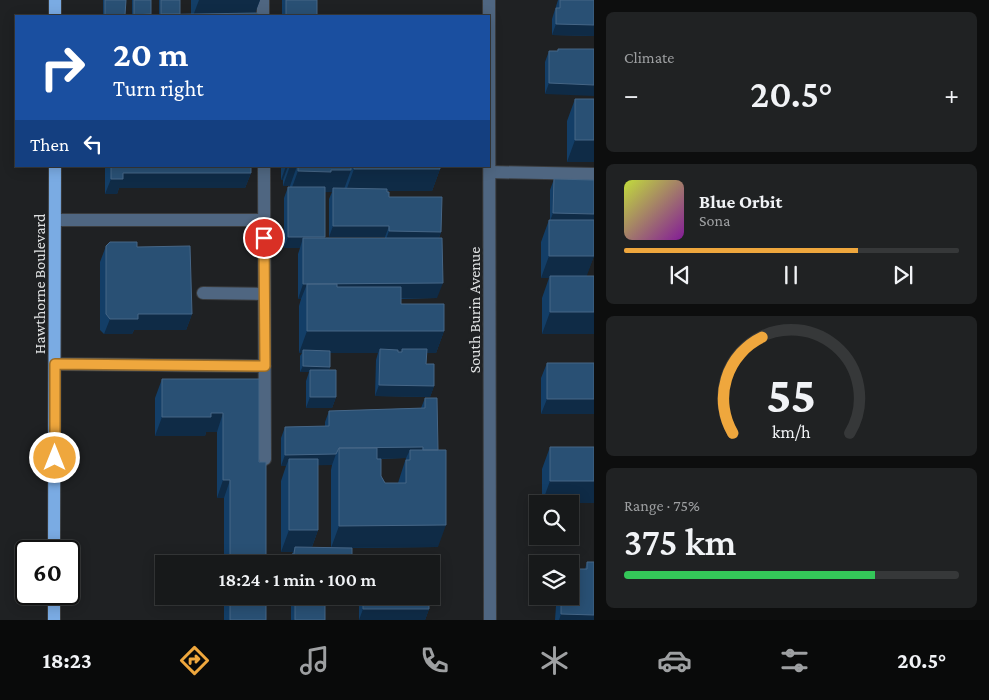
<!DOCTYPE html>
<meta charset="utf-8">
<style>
body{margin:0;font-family:"Crimson Pro",serif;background:#202223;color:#f1f3f6;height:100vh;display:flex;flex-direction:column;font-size:19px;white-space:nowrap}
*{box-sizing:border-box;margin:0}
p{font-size:16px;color:#9ea0a2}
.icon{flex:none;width:28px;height:28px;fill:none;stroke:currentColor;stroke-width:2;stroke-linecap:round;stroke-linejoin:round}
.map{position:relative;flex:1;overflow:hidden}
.drawer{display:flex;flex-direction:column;gap:12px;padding:12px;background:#0d0e0e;width:395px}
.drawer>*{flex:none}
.banner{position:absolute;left:15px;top:15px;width:475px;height:152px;border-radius:0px;box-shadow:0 2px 12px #0003,0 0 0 1px #363839;background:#1a4fa0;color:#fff;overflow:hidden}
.fabs{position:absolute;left:529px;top:495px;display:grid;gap:10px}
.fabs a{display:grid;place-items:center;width:50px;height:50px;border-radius:0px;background:#17191a;box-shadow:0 2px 12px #0003,0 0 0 1px #363839;font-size:25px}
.speed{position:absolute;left:15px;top:540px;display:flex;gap:10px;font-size:25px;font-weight:700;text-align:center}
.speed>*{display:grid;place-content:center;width:65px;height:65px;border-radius:50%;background:#17191a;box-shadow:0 2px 12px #0003,0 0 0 1px #363839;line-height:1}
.speed .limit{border:2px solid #111;border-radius:8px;background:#fff;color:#111}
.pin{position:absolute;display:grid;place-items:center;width:42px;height:42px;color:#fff;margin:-21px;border:2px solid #fff;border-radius:50%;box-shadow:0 1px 5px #0007}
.me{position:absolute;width:55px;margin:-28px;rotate:0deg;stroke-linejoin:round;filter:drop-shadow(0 0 4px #0008)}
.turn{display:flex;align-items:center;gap:18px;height:105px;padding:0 15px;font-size:22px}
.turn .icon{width:65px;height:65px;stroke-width:2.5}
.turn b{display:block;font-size:35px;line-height:42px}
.then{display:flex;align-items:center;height:48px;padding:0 15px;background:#0003;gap:10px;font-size:19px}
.big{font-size:38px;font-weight:600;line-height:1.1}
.drawer .card{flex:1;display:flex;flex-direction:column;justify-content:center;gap:8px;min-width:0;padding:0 18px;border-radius:8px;background:#202223}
.drawer .dial{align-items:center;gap:0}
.dial svg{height:130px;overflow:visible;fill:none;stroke:#363839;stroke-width:7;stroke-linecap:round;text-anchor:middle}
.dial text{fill:#f1f3f6;stroke:none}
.song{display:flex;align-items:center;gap:15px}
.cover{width:60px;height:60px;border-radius:8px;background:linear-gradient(135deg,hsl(70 70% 55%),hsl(290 70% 35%))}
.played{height:5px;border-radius:2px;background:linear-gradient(90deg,#efa73d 70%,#363839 70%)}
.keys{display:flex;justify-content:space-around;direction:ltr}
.heat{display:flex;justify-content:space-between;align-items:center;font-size:28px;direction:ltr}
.charge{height:8px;border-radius:4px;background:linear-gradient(90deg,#34c759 75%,#363839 0)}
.trip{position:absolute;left:155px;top:555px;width:285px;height:50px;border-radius:0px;background:#17191a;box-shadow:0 2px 12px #0003,0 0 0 1px #363839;font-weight:600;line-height:50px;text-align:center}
.dock{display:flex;height:80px;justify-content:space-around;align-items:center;background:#090a0a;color:#9ea0a2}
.dock .icon{width:35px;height:35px}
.dock .on{color:#efa73d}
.dock b{font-size:22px;color:#f1f3f6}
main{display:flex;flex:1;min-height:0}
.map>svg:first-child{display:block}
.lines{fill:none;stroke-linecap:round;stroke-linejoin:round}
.lane-casing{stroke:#3a3c3e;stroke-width:14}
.street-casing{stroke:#3a3c3e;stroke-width:14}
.primary-casing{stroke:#3a3c3e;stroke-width:14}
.lane{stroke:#4f6681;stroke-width:12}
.street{stroke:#4f6681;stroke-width:12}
.primary{stroke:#7aabe3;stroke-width:12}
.wall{fill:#133e67;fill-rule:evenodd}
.shaded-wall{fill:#0f2b46}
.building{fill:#295074;stroke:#466686}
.route-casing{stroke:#9b6d28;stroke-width:12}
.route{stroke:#efa73d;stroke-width:9}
.labels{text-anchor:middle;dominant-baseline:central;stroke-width:5;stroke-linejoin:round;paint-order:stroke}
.street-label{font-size:16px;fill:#dfe1e2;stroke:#1f2123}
</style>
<main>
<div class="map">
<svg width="594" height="620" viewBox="0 0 594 620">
<rect width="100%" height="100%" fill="#1f2123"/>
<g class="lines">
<g class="lane-casing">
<path id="lane" d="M263,0V16
M264,166L265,459
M490,172L594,174
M55,220H264
M203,293L264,294
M55,364L265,366"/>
</g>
<g class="street-casing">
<path id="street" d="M489,0L490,620"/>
</g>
<g class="primary-casing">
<path id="primary" d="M55,16V0
M54,551L55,166
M54,620V594"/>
</g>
<use href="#lane" class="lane"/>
<use href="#street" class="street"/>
<use href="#primary" class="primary"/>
</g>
<path class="wall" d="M103,0H126L125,16H103Z
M132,0H151V14H159V0H180V14H191V0H260L255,13L258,16H132Z
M282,0H317V16H282Z
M558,0H594V36L552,35V19Z
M558,49H594L545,94V62L549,51H557Z
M575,99L594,162H567V121Z
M105,166H251V173L245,188H119L117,194H105Z
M281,166H440V169L432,191H387L389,197L441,232L439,238L437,298L401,299V304L444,331L436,353H427L426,364L434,386L430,397L375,396L376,360L378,353H330V367L329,370L336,397L332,408H306V381L309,372H300V356L302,353H299V306L301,299H298V254L300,248H284V198L288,187H290V186H283V180H281ZM325,192H332L329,199V237H385V238H324Z
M554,179L594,256L586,276L594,334H542V298L549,278H541V242L549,220H550V190Z
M106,246L137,247L192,314L186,330H134L132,334H104L100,330V262Z
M547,363H594V414H541V378Z
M162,379H259V462L266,564H224V498H217V432H206L205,436H155V398Z
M425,398L438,547L352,548V564H288L293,552H281V481L286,466H281V438L285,427L325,426V422L329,411L421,408ZM406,458L398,483H385L381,476L377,459ZM318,465H332L331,470V547H312L318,530Z
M550,447L594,503H542V469Z
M587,562L594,620H555L556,606L559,596H570L585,569Z
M224,596H266V620H224Z
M291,596H325V620H291Z
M359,596H429V609L425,620H359Z"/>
<path class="shaded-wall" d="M199,0H260L254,16H193Z
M105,15H125V16H104Z
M556,24L594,25V36L552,35Z
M549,83L594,85V96L545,94Z
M575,140H594V162H567Z
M286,166H288L283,180H281Z
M290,166H297L290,186H283Z
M354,169H440L432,191H346Z
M331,170H351L343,192L333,188L332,192L290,193L298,171Z
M123,173H251L245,188H119L117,194H105L111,179Z
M553,213L594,214V225L549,224Z
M333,226H389L385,237H329Z
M389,231L441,232L437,243L385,242Z
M288,237H325L321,248L303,238L300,248H284Z
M549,256H594L586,278L550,276L549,278H541Z
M443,283L437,298L307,299V284L301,299H298L303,284Z
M550,312H594V334H542Z
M138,314H192L186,330H134L132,334H104L110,319Z
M307,331H444L436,353H402V349L401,353L380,349L378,353H303V350L302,353H299Z
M303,366L330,367L328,372L310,370L309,372H300Z
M379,385L434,386L430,397L375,396Z
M310,397H336L332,408H306Z
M547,399H594V414H541Z
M211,413H223L217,432H206L205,436H155L162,417Z
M423,447L419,458L410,450L406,458L357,459L359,448Z
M336,454L332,465L289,466V459L286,466H281L285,455Z
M223,480H230L224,498H217Z
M550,481H594V503H542Z
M446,525L438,547L331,548L339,526Z
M289,530H318L310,552L295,547L293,552H281Z
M292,560H295L293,564H290Z
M363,609H429L425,620H359Z
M561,614L594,615V620H559Z"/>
<path class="building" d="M105,0H126L125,15H105Z
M134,0H151V14L134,15Z
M161,0H180V14H161Z
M286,0H317V16H286Z
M560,0H594V25L556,24V8H560Z
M258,13V16H133V15Z
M558,49H594V85L549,83V51H558Z
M575,99H594V140H575Z
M111,166H251V173H123V179H111Z
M298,166H351V170H331V172L298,171Z
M354,166H440V169H354Z
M554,179L594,180V214L553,213Z
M288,187H325V237H288Z
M333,188L387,189V192H389V197H442L441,232L389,231V226H333Z
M549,220H594V256H549Z
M303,238H442L443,283L303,284Z
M110,242H137V247L190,246L192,314H138V319H110L106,314V246Z
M550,276H594V312H550Z
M307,284H337V287H401V304H444V331H307Z
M380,349L398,350V352H402V349H427L426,364H434V386L379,385Z
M303,350L330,351V367L303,366Z
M547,363H594V399H547Z
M310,370H336V397H310Z
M162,379H259V462H266V564H230V480H223V413H211V417H162Z
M425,398H437L438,450H423V447L339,448L336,454L285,455V427L329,426V411L425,408Z
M550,447H594V481H550Z
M339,448H377V459H381V476L385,483H406V460H410V450H446V525L339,526Z
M289,459H318V530H289Z
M295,547L352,548V564H294L295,560H292V554H294Z
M587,562H594V615L561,614V596H570V569H587Z
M230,596H266V620H230Z
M295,596H325V620H295Z
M363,596H429V609H363Z"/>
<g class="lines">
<g class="route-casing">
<path id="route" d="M55,458V364L265,366L264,238"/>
</g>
<use href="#route" class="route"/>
</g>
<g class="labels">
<g class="street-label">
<text transform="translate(39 284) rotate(-90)">Hawthorne Boulevard</text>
<text transform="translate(474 310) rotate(-90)">South Burin Avenue</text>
</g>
</g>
</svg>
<div class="fabs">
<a><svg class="icon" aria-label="search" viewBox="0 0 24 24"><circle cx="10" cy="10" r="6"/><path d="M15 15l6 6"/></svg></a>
<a><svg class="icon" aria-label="layers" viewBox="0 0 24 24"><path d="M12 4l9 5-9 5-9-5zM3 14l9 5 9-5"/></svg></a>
</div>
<div class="speed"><div class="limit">60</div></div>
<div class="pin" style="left:264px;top:238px;background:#d93025"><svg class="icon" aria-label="arrive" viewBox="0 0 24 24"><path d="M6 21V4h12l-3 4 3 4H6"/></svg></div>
<svg class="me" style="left:55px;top:458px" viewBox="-20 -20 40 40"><circle r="17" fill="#efa73d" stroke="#fff" stroke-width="3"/><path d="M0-11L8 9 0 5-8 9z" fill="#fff"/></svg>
<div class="trip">18:24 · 1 min · 100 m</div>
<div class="banner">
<div class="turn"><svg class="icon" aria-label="right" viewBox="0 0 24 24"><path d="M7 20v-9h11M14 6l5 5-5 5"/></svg><div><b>20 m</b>Turn right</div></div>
<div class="then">Then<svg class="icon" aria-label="left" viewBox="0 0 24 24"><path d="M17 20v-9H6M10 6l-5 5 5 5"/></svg></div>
</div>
</div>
<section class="drawer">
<div class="card"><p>Climate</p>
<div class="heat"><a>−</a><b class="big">20.5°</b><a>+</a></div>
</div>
<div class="card">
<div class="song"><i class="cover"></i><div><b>Blue Orbit</b><p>Sona</p></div></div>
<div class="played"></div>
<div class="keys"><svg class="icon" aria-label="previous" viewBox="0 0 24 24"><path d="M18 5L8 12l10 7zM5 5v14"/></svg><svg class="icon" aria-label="pause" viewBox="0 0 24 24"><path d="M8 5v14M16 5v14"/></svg><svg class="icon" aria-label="next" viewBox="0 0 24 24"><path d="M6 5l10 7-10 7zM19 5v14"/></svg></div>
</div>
<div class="card dial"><svg viewBox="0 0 100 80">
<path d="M14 69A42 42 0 1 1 86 69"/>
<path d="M14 69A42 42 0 0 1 32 10" stroke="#efa73d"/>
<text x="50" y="56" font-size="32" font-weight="700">55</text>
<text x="50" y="72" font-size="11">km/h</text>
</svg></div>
<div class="card"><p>Range · 75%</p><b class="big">375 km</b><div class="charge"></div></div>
</section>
</main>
<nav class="dock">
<b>18:23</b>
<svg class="icon on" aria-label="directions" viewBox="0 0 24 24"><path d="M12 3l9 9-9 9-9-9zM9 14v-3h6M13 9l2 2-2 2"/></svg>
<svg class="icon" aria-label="music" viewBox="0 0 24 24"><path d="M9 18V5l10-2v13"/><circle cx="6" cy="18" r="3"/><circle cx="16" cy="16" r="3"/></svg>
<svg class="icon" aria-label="phone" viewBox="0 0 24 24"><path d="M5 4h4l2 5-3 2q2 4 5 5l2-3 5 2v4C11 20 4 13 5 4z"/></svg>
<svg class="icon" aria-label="climate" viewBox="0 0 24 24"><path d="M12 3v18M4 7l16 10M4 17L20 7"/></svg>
<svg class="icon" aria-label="car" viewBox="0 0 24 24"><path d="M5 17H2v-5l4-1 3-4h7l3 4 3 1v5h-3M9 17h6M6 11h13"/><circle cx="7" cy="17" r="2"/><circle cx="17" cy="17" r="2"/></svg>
<svg class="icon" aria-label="filters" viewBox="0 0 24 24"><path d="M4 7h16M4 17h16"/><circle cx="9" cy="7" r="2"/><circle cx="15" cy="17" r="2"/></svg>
<b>20.5°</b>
</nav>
